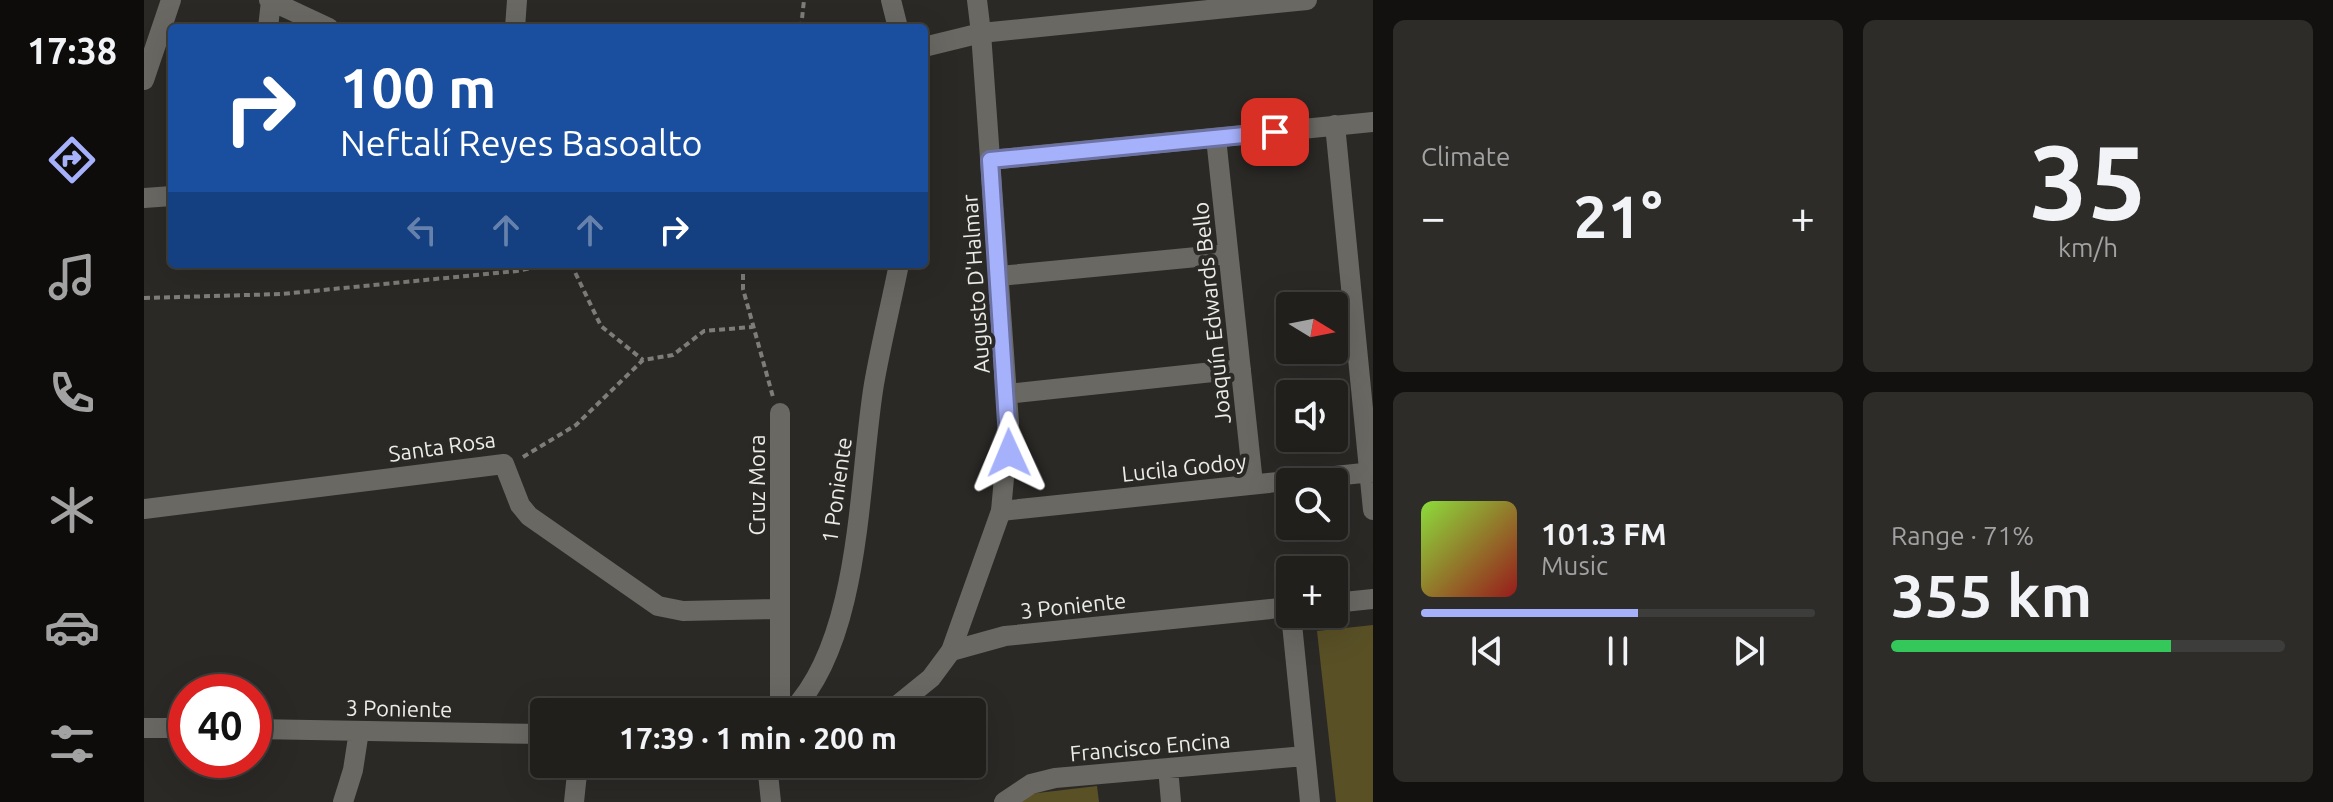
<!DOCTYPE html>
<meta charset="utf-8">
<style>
body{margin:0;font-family:Ubuntu,sans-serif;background:#2d2c29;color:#f1f3f6;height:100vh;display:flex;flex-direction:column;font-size:30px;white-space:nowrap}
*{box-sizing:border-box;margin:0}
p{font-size:26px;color:#a2a2a3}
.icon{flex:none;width:44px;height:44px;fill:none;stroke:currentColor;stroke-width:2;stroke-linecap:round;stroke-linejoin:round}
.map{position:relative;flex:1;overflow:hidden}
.panel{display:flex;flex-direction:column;gap:20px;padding:20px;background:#12110f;width:960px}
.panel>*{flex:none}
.hud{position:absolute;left:24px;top:24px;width:760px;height:244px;border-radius:8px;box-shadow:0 8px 32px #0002,0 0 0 2px #3d3d3b;background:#1a4fa0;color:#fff;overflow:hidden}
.needle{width:52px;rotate:100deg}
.buttons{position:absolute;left:1132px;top:292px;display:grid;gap:16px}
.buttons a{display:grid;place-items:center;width:72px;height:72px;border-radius:8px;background:#201f1c;box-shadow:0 8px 32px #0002,0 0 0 2px #3d3d3b;font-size:40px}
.speed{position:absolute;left:24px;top:674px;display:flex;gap:16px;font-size:40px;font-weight:700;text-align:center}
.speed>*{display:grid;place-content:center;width:104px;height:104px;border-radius:50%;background:#201f1c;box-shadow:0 8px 32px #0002,0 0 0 2px #3d3d3b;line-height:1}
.speed .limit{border:12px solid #d22;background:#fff;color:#111}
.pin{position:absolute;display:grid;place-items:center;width:68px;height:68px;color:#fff;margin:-34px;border-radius:16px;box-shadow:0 4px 12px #0006}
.me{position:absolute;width:88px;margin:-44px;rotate:359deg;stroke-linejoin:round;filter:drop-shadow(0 0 6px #0008)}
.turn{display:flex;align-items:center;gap:28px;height:168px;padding:0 40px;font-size:36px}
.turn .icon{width:104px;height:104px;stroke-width:2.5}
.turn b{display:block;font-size:56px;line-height:68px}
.lanes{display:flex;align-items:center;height:76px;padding:0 40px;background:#0003;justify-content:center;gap:40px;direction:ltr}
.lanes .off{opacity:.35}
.big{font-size:60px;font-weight:600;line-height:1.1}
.panel .card{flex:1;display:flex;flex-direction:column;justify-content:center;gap:12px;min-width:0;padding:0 28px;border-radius:12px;background:#2d2c29}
.panel .dial{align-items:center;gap:0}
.dial b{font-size:104px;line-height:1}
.song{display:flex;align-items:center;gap:24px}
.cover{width:96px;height:96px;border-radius:12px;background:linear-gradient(135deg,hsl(90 70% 55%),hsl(0 70% 35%))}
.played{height:8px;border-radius:4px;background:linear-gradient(90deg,#a6b1fc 55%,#3d3d3b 55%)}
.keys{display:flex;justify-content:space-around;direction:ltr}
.heat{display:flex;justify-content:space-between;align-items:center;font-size:44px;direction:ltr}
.charge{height:12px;border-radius:6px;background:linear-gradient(90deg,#34c759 71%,#3d3d3b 0)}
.panel .tiles{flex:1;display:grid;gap:20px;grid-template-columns:repeat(2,1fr)}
.trip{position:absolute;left:386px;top:698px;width:456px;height:80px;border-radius:8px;background:#201f1c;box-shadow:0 8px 32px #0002,0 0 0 2px #3d3d3b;font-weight:600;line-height:80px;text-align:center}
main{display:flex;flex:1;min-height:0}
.tabs{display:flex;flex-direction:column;width:144px;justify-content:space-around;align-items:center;background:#0d0c0b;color:#a2a2a3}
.tabs .icon{width:56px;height:56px}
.tabs .active{color:#a6b1fc}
.tabs b{font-size:36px;color:#f1f3f6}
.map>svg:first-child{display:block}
.green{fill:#595026}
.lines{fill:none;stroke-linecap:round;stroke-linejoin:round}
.path{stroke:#7e7d7a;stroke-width:4;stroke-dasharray:6 4;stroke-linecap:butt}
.street{stroke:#696863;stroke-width:20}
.secondary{stroke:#696863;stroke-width:20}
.route-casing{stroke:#6c73a4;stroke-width:20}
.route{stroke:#a6b1fc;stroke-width:14}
.labels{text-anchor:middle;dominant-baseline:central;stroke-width:8;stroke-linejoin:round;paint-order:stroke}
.street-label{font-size:22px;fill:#ebebe8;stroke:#2a2926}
</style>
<main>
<nav class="tabs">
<b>17:38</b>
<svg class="icon active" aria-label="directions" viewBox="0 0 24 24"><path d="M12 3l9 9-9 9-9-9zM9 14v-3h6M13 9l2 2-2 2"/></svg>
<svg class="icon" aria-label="music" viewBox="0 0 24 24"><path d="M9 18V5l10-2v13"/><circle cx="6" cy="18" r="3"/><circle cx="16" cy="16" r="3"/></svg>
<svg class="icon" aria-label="phone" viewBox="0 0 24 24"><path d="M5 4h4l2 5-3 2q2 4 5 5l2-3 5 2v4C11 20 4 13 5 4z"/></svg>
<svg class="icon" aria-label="climate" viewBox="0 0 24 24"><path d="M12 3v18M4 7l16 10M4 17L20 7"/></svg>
<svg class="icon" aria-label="car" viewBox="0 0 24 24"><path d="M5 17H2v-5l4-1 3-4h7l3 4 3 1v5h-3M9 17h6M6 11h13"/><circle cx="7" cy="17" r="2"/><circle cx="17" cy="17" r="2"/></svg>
<svg class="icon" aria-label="filters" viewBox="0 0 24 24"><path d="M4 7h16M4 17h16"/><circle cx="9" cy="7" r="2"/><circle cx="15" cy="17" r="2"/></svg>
</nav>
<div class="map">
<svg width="1229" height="802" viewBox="0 0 1229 802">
<rect width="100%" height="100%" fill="#2a2926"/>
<path class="green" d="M1229,625V802H1192L1173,631Z
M953,786L955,802H875L885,794Z"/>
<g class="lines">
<path class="path" d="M657,28L660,0
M427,264L457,326L499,360
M599,264V289L629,397
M0,298L138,294L373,271L406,264
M379,457L432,425L499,360L529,355L560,331L608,327"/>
<path class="street" d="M125,0L185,28
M747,0L754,28
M124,28L127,1
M371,28L373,0
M780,47L837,33L833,0
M0,80L27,0
M1191,125L1229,510
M1072,138L1109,483
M846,160L1229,122
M0,198L28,196
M855,276L1084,254
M863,394L1097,369
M0,509L360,464L376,505L385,516L514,606L539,611L636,609
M857,511L1229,472
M1190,603L1229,599
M1147,614L1166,802
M807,651L861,636L1146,607
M636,712V413
M647,712C718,639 714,481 730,384C737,344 747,304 755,264
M0,728H42
M110,729L400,734
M1024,768L1027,802
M199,802L209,770L215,731
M430,802L434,764
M860,802L887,784L911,778L1161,756"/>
<path class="secondary" d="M745,712L787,678L807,651L857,511L865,423L837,33L1163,0
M623,764L627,802"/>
</g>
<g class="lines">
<g class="route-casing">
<path id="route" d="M865,453L846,160L1131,132"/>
</g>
<use href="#route" class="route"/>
</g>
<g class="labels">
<g class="street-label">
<text transform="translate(831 284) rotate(-94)">Augusto D'Halmar</text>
<text transform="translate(1067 313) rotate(-96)">Joaquín Edwards Bello</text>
<text transform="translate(298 446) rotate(-8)">Santa Rosa</text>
<text transform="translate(1040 467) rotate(-6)">Lucila Godoy</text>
<text transform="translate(612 485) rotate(-90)">Cruz Mora</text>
<text transform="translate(692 490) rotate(-82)">1 Poniente</text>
<text transform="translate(929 605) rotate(-6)">3 Poniente</text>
<text transform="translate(255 708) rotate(1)">3 Poniente</text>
<text transform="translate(1006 746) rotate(-5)">Francisco Encina</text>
</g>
</g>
</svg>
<div class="buttons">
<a><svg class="needle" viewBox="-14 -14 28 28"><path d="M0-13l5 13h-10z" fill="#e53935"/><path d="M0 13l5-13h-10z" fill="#a2a2a3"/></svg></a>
<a><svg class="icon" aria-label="sound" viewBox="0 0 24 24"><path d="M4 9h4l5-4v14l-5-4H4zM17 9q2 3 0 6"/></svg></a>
<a><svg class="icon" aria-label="search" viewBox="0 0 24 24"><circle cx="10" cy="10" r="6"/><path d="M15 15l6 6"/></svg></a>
<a>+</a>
</div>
<div class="speed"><div class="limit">40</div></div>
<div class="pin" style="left:1131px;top:132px;background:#d93025"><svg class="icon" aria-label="arrive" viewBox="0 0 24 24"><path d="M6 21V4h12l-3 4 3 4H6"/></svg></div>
<svg class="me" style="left:865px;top:453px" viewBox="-20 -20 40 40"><path d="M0-17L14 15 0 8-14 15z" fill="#a6b1fc" stroke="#fff" stroke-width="4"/></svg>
<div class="trip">17:39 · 1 min · 200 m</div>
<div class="hud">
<div class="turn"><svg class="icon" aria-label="right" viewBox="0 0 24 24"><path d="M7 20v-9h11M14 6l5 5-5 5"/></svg><div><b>100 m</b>Neftalí Reyes Basoalto</div></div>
<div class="lanes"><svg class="icon off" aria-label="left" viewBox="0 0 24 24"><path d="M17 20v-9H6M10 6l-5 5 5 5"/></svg><svg class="icon off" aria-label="ahead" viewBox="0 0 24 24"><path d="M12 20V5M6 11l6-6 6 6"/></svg><svg class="icon off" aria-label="ahead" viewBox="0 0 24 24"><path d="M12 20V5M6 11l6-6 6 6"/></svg><svg class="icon" aria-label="right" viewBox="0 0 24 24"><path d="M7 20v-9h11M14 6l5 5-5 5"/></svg></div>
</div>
</div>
<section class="panel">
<div class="tiles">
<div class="card"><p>Climate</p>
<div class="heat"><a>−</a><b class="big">21°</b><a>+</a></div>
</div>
<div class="card dial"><b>35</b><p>km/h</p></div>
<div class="card">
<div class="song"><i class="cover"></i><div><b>101.3 FM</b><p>Music</p></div></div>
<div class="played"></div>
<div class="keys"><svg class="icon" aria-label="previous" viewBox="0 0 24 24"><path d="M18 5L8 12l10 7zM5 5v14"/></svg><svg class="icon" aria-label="pause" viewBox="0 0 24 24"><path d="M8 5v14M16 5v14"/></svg><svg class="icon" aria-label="next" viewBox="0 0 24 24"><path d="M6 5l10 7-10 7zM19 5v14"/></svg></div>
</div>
<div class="card"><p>Range · 71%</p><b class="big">355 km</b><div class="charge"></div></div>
</div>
</section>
</main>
